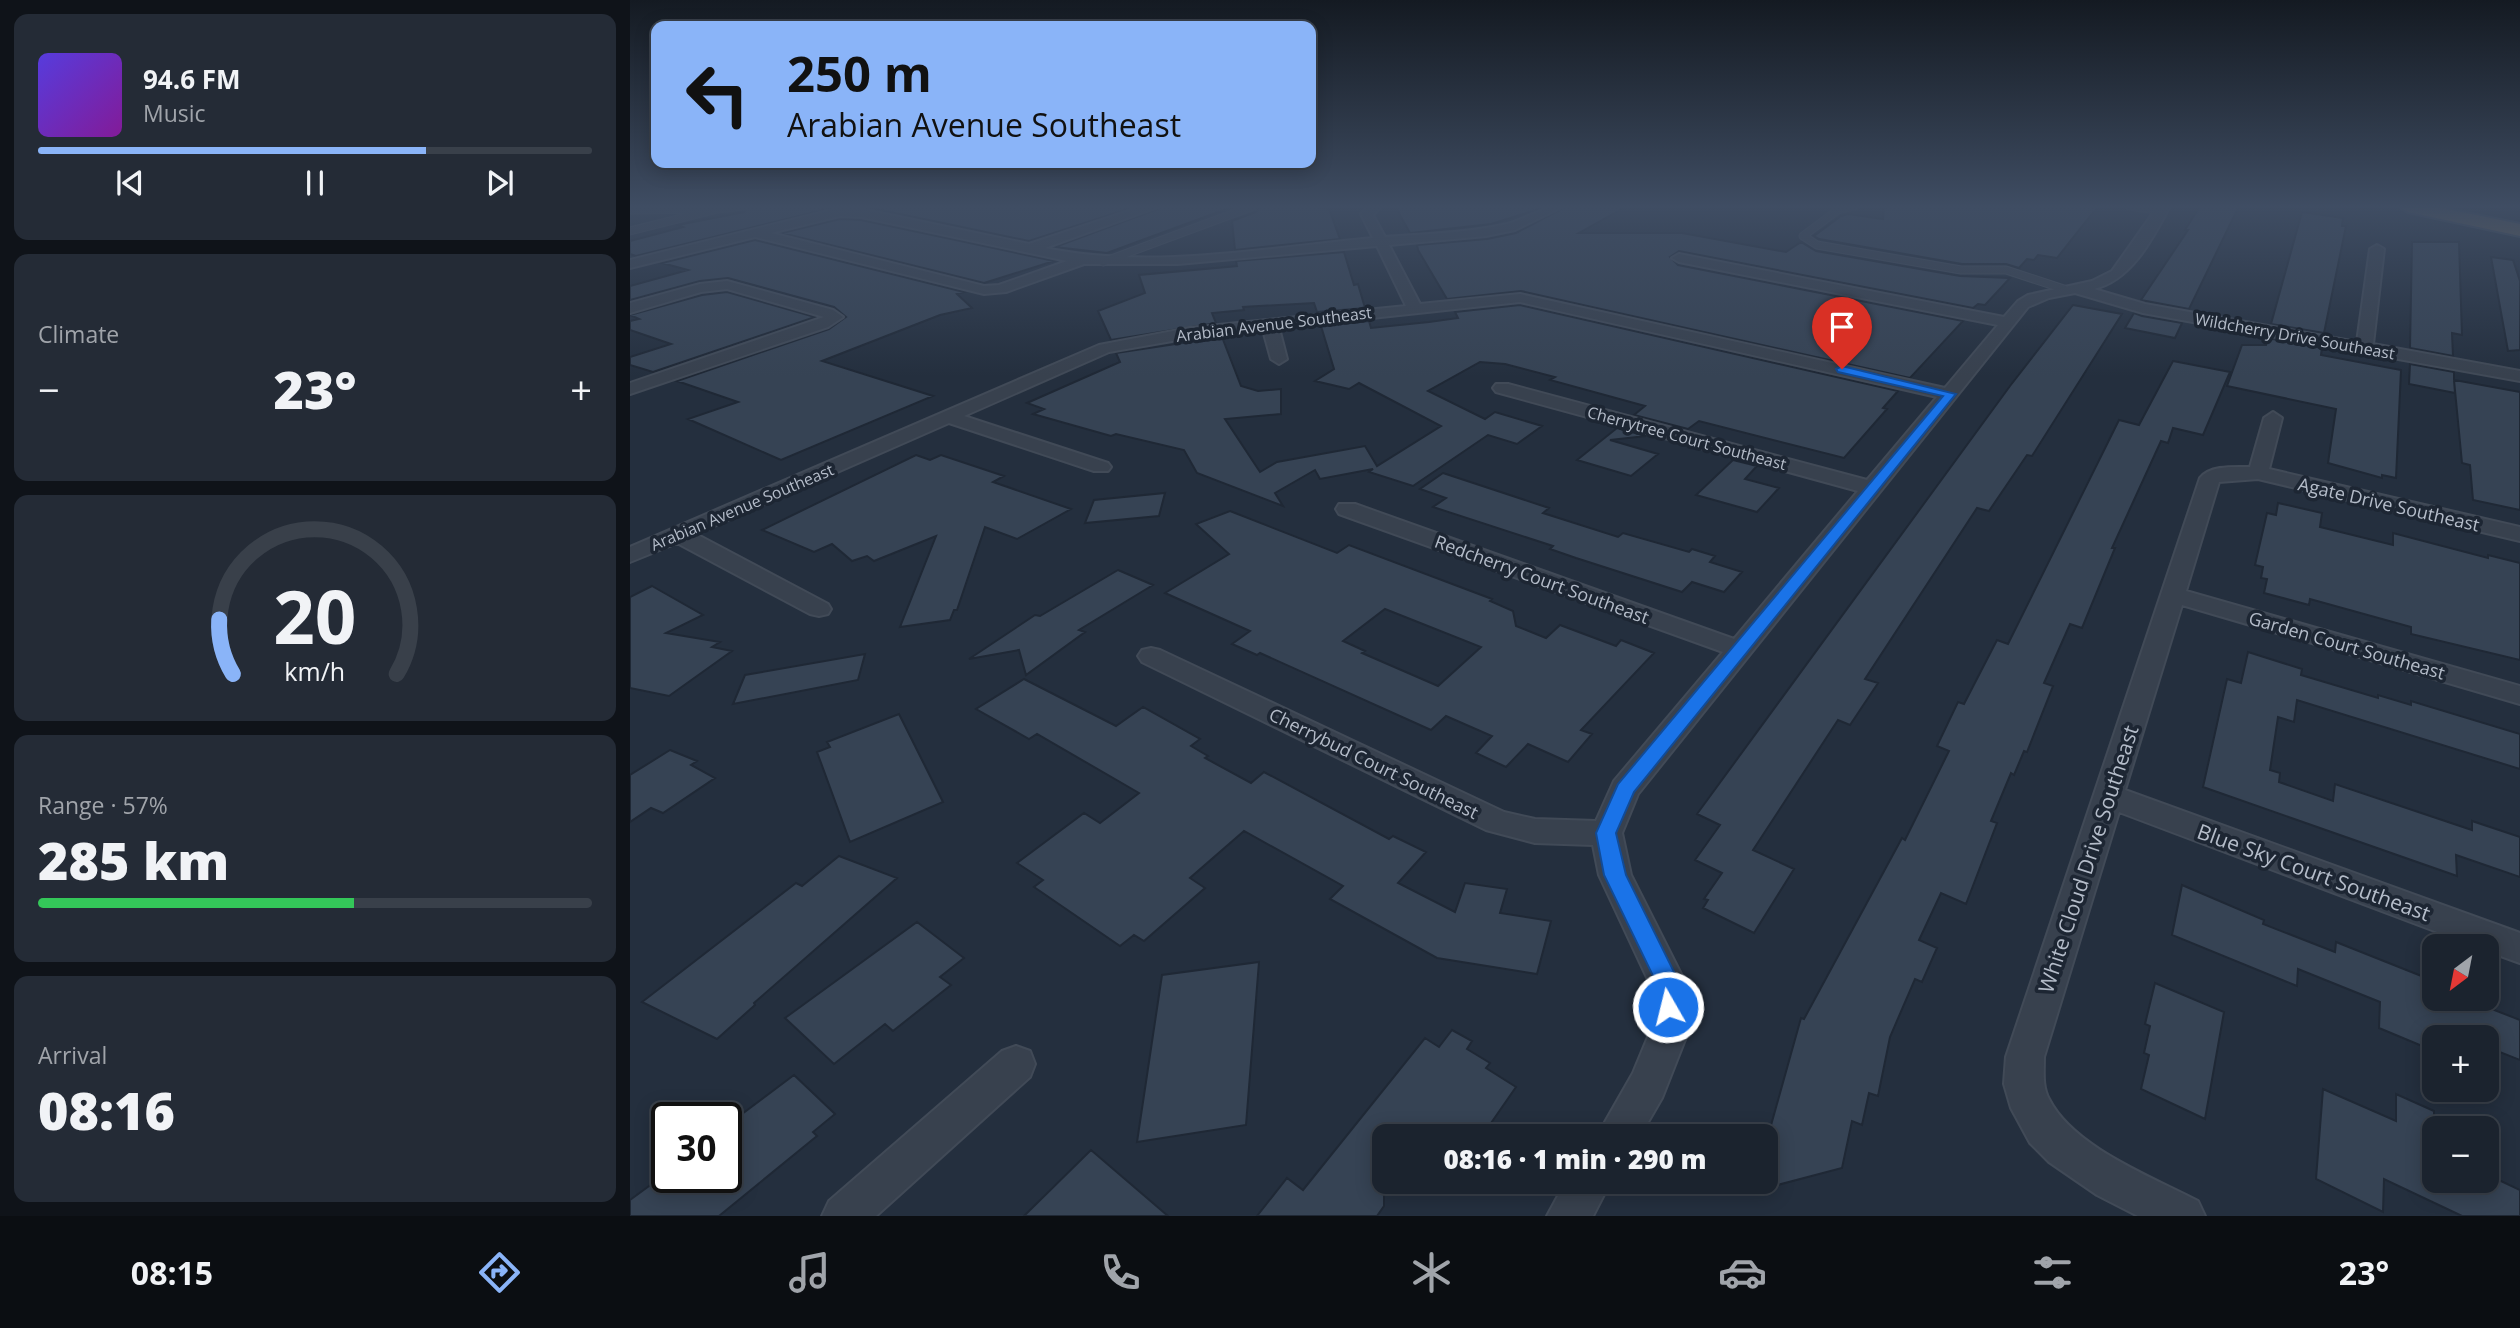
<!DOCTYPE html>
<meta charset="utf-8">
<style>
body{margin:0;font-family:"Open Sans",sans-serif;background:#242b36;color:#f1f3f6;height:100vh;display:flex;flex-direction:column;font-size:26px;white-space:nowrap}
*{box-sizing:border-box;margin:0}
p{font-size:23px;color:#a0a4aa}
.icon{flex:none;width:38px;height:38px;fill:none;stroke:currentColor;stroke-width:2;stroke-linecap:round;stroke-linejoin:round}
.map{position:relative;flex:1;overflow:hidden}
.panel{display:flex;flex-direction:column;gap:14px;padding:14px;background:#0f1319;width:630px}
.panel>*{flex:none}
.banner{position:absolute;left:21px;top:21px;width:665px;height:147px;border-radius:14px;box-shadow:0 4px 18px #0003,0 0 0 2px #39404a;background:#8ab4f8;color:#111;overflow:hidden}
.needle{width:46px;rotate:212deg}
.buttons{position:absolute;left:1792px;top:934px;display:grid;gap:14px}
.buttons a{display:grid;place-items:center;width:77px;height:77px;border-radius:14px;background:#1b232e;box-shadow:0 4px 18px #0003,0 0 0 2px #39404a;font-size:35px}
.speed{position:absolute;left:21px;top:1102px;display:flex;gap:14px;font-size:35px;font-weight:700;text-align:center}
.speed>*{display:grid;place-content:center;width:91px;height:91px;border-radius:50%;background:#1b232e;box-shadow:0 4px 18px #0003,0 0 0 2px #39404a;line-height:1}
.speed .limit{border:4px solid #111;border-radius:10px;background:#fff;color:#111}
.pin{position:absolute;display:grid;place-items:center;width:60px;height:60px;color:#fff;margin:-72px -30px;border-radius:50% 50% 50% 0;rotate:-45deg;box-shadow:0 0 7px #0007}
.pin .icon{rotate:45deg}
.me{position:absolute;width:77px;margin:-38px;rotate:352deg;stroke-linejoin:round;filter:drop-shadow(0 0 5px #0008)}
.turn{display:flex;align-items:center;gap:24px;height:147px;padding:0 21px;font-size:32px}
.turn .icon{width:91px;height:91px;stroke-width:2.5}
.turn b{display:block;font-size:49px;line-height:60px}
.big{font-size:52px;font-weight:800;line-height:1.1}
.panel .card{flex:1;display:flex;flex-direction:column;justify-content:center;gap:10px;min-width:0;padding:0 24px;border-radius:14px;background:#242b36}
.panel .dial{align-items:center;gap:0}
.dial svg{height:182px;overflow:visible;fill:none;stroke:#39404a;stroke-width:7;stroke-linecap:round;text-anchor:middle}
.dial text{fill:#f1f3f6;stroke:none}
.song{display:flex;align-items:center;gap:21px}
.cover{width:84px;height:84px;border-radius:10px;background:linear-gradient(135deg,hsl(250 70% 55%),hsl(290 70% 35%))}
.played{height:7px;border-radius:4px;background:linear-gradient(90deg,#8ab4f8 70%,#39404a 70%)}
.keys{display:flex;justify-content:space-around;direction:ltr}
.heat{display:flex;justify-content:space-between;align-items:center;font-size:38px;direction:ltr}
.charge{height:10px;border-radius:5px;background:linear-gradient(90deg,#34c759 57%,#39404a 0)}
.trip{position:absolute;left:742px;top:1124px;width:406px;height:70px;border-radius:14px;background:#1b232e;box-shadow:0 4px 18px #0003,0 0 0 2px #39404a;font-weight:800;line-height:70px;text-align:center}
.tabs{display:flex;height:112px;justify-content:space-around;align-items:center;background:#0b0e12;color:#a0a4aa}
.tabs .icon{width:49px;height:49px}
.tabs .active{color:#8ab4f8}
.tabs b{font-size:32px;color:#f1f3f6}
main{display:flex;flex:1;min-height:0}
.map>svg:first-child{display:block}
.building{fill:#364354;stroke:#1f2835;stroke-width:2;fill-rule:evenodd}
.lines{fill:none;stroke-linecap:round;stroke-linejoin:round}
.lane-casing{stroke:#414a57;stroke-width:9}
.street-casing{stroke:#414a57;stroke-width:4}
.highway-casing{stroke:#434c59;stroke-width:4}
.lane{stroke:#38414e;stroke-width:7}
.street{fill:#38414e;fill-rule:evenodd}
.highway{fill:#746855;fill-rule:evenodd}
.route{fill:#1a73e8;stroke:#114b97;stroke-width:2}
.labels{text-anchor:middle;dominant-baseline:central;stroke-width:7;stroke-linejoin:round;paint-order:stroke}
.far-street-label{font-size:16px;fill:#b4bcc9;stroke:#1d2633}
.street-label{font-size:18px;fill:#b4bcc9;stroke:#1d2633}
.near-street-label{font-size:21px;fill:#b4bcc9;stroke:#1d2633}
</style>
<main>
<section class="panel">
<div class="card">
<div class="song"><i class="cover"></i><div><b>94.6 FM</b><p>Music</p></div></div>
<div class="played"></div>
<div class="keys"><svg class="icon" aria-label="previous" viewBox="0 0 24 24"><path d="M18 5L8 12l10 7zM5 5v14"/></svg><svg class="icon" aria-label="pause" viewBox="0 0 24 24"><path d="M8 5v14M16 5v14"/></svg><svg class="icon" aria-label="next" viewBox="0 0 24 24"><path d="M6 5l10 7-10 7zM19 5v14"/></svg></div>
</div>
<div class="card"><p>Climate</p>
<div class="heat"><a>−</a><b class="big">23°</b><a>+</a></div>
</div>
<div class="card dial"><svg viewBox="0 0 100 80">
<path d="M14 69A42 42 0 1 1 86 69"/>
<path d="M14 69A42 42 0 0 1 8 45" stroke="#8ab4f8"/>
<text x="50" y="56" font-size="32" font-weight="700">20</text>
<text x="50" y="72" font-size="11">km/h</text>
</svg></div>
<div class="card"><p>Range · 57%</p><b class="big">285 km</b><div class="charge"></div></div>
<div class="card"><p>Arrival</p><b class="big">08:16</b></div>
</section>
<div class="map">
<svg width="1890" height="1216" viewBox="0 0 1890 1216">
<rect width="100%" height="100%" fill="#242f3e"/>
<path class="building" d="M119,206H209L6,256L0,254V241L53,227L48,225L114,212Z
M213,206H507L399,241L232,206Z
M533,206H598L599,208L477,253L425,247L531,208Z
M630,206H680L699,209L710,239L605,250L602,221L626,212Z
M765,206H918L861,224L780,233Z
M937,206H997L949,233H1052L1156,252L1171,242L1186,251L1330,276L1380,278L1355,305L1348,304L1343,308L1049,251L1040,257L1048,265L1333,321L1280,378L891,291L817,299L788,250L787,245L857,239L886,233Z
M1254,206H1468L1427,258L1408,255L1404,260L1397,259L1389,268L1376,264H1332L1189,239L1184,236L1211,216L1218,214L1253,219Z
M1570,206H1609L1559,309L1511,300L1558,230H1555Z
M1672,212L1713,218L1712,226H1716L1694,333L1641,324Z
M210,219L231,220L424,261L354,283L152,233Z
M125,240L334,292L327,294L342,308L310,315L192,361L303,396L151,460L58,419L108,402L47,381L199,329L216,317L204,307L98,278L70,281L0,300V286L58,270L32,263Z
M1782,242H1829L1832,335L1822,333L1823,356L1780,348Z
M714,252L724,285L728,284L735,308L687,312L684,303L613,307L614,310L582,313L586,323L481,340L468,311L515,293L509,275L607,266L606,261Z
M1861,257L1883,260L1890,281V350L1878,351Z
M97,292L185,317L23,372L0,365V357L41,344L0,330V321L9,319L0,315L72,295Z
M890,305L1268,391L1253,408L1257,409L1214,458L1069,421L1058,429L1004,415L1015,406L920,380L925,377L875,364L850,362L798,391L855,419L865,412L912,426L887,444L858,435L783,486L739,472L743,469L690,479L685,470L645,493L653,506L567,473L554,450L486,434L481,436L403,414L414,409L397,403L490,362L486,353L592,337L611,386L628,391L651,389V414L595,419L630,472L647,462L735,446L747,466L811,426L729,383L719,389L685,381L704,369L691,326L739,321L741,328L799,322L828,318L825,312Z
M1443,305L1492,314L1402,456L1397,455L1359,511L1347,508L1235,679L1248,683L1220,725L1208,720L1123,850L1164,869L1124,933L1073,908L1078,900L1074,899L1092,873L1065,860L1090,825L1067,814L1380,386Z
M1504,313L1512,316L1552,323L1545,338L1495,328Z
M1637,338L1692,348L1691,355L1771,370L1766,478L1752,475V478L1698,463L1706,409L1597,386L1612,345H1636Z
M1543,361L1600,372L1573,435L1543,428L1538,443L1531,441L1482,548H1485L1452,628L1440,624L1414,683L1423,686L1397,752L1394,751L1384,775L1381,773L1361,821L1367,823L1336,904L1311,893L1289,940L1307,948L1292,982L1285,979L1260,1037L1248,1096L1239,1093L1232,1125L1222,1121L1212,1168L1136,1188V1136H1138L1171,1018L1174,1019L1272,838L1275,840L1319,751L1307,746L1328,702L1334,704L1367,640L1378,644L1489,420L1509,425Z
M1780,364L1824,372V380L1890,392V510L1843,500L1840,465L1832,463L1824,380L1825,393L1779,384Z
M987,428L1016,436L980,440L1028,454L1001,476L947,460Z
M286,455L300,460L311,455L374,476L363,482L441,509L387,539L355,527L327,610H324L320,620L270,627L306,536L244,561L237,556L222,561L202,544L184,552L132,530Z
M1103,460L1127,466L1115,479L1149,488L1127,512L1066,495Z
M813,473L919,508L913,513L988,537L993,533L1059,552L1062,549L1085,556L1080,562L1112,572L1094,592L1062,582L1052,592L946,558L920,549L923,546L803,507L816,498L790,489Z
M535,493L529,516L455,523L464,500Z
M1648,503L1692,513L1690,527L1763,545V533L1858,558V555L1890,563V660L1781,634V627L1680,599L1679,605L1634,593L1637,579L1631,578L1633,567L1625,565L1637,513L1646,515Z
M600,511L707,553L719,545L862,599L860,601L883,611L886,626L916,638L930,625L986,646L991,640L1024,653L951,730L962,734L938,762L898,744L876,767L846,753L862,736L816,716L801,730L630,653L627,655L602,644L620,631L535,593L599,554L566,524ZM755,609L851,647L808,686L732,653L735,651L713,641Z
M488,570L523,585L449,630L455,632L396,675L389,650L339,659L405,615L410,616Z
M22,586L73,615L36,633L90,642L82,647L102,651L39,696L0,688V597Z
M1618,652L1672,669L1671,675L1748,698V695L1781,705V701L1890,734V769L1667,700L1664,722L1648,717L1640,770L1650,773L1649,782L1703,801L1705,784L1842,830V821L1890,837V877L1826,855L1827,876L1573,787L1597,679L1611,683Z
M235,654L228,680L103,704L115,675Z
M394,679L486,726L513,707L570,739L561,746L578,756L575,758L621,783L634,772L759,839L763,836L796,852L768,883L825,912L835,883L877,889L870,913L921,921L907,974L807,958L700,899L713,886L614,831L560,878L575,888L514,941L504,935L490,946L404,887L413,880L387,863L454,813L470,823L509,793L407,734L399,739L346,709Z
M269,714L313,802L220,842L187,752L200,747L197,742Z
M40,750L67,761L61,765L85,778L33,813L21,808L0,822V775Z
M209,856L267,878L124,1003L125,1005L87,1039L12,1002L166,883L172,886Z
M1552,885L1634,920L1633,924L1705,952L1706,942L1804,981V999H1836L1890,1020V1060L1857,1047V1038H1804V1051L1749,1028L1750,1002L1668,969L1667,986L1542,935Z
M287,922L334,958L310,977L321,985L263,1031L255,1024L204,1064L155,1018Z
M629,962L616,1125L507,1142L532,975Z
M1525,983L1594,1012L1575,1119L1511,1089L1519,1055L1514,1053L1520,1026L1515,1024Z
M822,1030L842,1041L837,1049L860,1063L856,1068L886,1087L852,1136H754V1206L747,1216H627L657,1178L673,1190L795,1038L809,1047Z
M164,1075L205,1114L183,1132L187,1136L89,1216H0V1200L30,1178H96V1126Z
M1693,1089L1766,1121V1094L1804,1111V1181H1871L1890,1190V1216H1832L1754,1179L1753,1212L1686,1179Z
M461,1150L538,1216H394Z"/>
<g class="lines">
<g class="lane-casing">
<path id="lane" d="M1224,206L1208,210L1173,236L1187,245L1331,270H1376L1434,289
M1500,206L1531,211
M88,209L113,206
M0,210L88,209L0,231
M473,262L624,206"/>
</g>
<g class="street-casing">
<path id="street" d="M514,206H530L415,248C521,270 636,248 743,238L731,214L739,206H751L743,215L755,237C795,234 837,233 877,224C897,219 912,206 934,206L885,230L856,236L759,245L790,304L890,294L1315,388L1368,325L1049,262L1042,258L1049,254L1374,317L1388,301L1398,295L1462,281L1482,271L1528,206H1540C1523,238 1502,280 1464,289L1515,304L1727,342L1740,249L1747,245L1754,249L1743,344L1890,371V381L1513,313L1445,293L1419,298L1398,307L1008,794L992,833L1001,875L1055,982L1058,1032L1032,1098L1010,1136H967L1003,1073L1020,1032L1019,982L969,875L963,845L905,843L856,830L512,662L508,656L512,650L521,648L530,650L874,812L905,819L966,821L984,781L1093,652L709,514L706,509L709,504H725L1104,639L1228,491L866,392L863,388L866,384H878L1237,480L1307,397L890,302L649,328L657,359L649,364L641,359L633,330L559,338L479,352L334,416L478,463L481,467L478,471H464L319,423L66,534L198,604L201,609L198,614L189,616L180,614L47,543L0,562V547L469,345L559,328L776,306L747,246L548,264H454L376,292L354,294L125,237L0,268V260L210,208L231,209L399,244ZM210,216L231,217L437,261L369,285L354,286L141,233Z
M97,281L203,310L213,317L198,327L0,394V383L194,317L97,289L71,292L0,313V303L70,284Z
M1643,412L1652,418L1639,469L1890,527V541L1628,479L1589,482L1556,591L1890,686V704L1552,605L1495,790L1890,933V963L1857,951V947H1847L1489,812L1414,1057C1414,1072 1412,1086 1419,1099C1443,1147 1522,1177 1568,1201L1575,1216H1508L1467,1195L1419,1162L1400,1143L1381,1108L1374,1084L1376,1057L1570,478C1580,465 1604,467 1620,467L1634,418Z
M386,1046L400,1051L405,1064L400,1077L246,1216H192L199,1201L372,1051Z
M936,1181H981L963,1216H917Z"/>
</g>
<g class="highway-casing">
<path id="highway" d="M1769,206H1802L1890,224V236L1778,212Z"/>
</g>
<use href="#lane" class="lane"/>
<use href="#street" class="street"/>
<use href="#highway" class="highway"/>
</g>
<linearGradient id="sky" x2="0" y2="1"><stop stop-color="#141a22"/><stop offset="0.55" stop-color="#3f4d63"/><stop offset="1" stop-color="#3f4d63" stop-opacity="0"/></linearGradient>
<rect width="1890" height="376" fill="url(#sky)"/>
<path class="route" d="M1212,366L1326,394L1004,792L986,833L996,875L1049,982L1050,1007L1046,1015L1038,1018L1029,1015L1026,1007V982L974,875L966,833L988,784L1313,396L1208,372L1206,369Z"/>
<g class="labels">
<g class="far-street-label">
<text transform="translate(644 324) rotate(-7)">Arabian Avenue Southeast</text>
<text transform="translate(1665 336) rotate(10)">Wildcherry Drive Southeast</text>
<text transform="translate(1057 438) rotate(15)">Cherrytree Court Southeast</text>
<text transform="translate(112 507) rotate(-23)">Arabian Avenue Southeast</text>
</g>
<g class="street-label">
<text transform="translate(1759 504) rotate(13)">Agate Drive Southeast</text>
<text transform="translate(912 579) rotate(20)">Redcherry Court Southeast</text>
<text transform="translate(1717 645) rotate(16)">Garden Court Southeast</text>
<text transform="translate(744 763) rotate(26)">Cherrybud Court Southeast</text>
</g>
<g class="near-street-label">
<text transform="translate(1458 859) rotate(-72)">White Cloud Drive Southeast</text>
<text transform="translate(1684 872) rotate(20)">Blue Sky Court Southeast</text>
</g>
</g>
</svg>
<div class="buttons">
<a><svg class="needle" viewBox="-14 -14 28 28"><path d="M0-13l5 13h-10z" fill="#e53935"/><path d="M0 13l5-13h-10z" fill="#a0a4aa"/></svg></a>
<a>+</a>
<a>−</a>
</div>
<div class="speed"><div class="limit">30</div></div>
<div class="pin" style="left:1212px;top:369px;background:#d93025"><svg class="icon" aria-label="arrive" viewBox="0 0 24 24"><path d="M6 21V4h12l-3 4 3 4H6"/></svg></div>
<svg class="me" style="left:1038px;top:1007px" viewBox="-20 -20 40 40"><circle r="17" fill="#1a73e8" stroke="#fff" stroke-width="3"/><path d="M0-11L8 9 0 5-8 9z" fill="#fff"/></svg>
<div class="trip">08:16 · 1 min · 290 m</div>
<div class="banner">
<div class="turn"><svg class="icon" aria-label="left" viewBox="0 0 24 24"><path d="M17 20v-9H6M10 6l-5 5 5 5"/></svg><div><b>250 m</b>Arabian Avenue Southeast</div></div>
</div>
</div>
</main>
<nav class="tabs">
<b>08:15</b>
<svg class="icon active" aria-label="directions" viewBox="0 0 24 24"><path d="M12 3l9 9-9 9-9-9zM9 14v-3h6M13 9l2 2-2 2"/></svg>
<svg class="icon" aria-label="music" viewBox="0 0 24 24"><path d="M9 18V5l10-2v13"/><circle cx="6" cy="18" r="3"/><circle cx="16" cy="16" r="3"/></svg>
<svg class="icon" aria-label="phone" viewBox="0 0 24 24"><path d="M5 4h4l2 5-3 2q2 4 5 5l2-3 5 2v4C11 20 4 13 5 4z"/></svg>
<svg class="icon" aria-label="climate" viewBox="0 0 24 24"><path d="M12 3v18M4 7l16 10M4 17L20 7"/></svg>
<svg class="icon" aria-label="car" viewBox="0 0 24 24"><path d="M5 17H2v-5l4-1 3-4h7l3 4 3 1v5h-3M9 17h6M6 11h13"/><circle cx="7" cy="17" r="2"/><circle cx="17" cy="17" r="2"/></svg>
<svg class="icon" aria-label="filters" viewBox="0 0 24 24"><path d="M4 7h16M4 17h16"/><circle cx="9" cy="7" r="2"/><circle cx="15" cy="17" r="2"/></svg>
<b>23°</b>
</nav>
